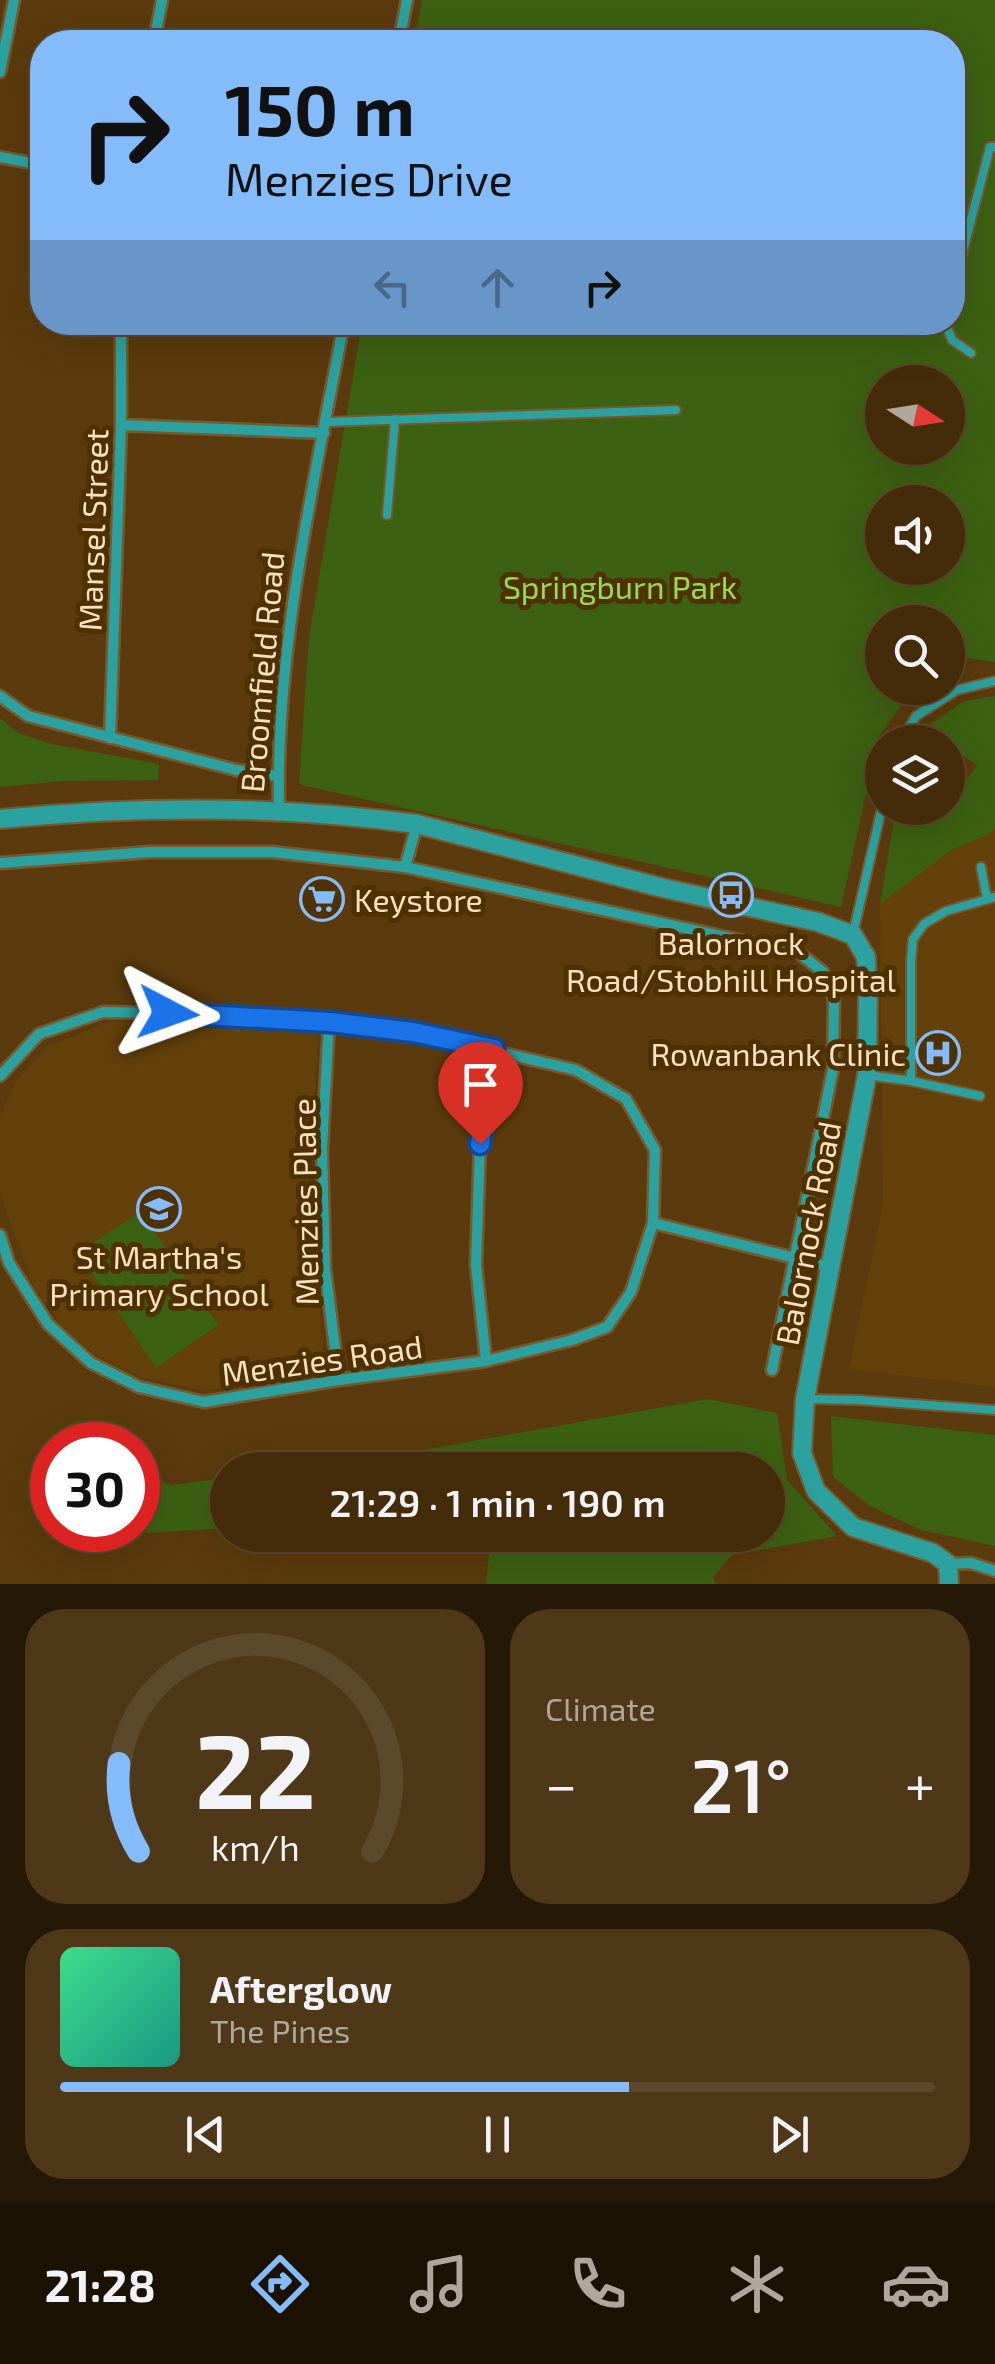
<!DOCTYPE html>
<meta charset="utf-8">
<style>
body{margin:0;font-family:"Exo 2",sans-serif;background:#4e3818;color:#f1f3f6;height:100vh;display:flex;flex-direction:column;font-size:38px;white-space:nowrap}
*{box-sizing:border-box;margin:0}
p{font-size:32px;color:#afa79c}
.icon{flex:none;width:55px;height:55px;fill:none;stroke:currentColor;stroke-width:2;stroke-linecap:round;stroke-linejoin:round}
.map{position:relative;height:1584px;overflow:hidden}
.details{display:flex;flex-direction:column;gap:25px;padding:25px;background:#251806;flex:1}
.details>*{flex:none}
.hud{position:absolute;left:30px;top:30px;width:935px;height:305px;border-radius:40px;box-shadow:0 10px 40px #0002,0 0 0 2px #5c482b;background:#84bcfb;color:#111;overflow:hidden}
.needle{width:65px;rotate:102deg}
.buttons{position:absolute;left:865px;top:365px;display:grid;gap:20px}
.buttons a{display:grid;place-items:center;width:100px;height:100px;border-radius:50%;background:#442c0a;box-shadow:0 10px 40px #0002,0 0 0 2px #5c482b;font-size:50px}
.speed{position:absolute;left:30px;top:1422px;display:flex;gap:20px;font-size:50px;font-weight:700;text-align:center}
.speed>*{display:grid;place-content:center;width:130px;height:130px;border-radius:50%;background:#442c0a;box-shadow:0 10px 40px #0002,0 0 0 2px #5c482b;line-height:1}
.speed .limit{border:15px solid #d22;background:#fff;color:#111}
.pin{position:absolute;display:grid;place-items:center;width:85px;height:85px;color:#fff;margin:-102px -42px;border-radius:50% 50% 50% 0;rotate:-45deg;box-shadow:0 0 10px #0007}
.pin .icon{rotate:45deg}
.me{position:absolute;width:110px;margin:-55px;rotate:94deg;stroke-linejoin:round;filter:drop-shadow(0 0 8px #0008)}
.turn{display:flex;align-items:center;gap:35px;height:210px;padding:0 30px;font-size:45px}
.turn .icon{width:130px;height:130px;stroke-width:2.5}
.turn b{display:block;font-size:70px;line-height:85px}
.lanes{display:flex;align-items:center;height:95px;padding:0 30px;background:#0003;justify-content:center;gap:50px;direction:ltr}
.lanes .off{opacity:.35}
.big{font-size:75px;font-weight:600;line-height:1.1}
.details .tile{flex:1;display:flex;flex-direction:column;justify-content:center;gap:15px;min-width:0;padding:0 35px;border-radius:40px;background:#4e3818}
.details .dial{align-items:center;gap:0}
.dial svg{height:260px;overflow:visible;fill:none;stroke:#5c482b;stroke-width:7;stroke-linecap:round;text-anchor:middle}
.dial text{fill:#f1f3f6;stroke:none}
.song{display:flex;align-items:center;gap:30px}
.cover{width:120px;height:120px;border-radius:15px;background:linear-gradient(135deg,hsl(150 70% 55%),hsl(170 70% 35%))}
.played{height:10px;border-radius:5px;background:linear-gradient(90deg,#84bcfb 65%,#5c482b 65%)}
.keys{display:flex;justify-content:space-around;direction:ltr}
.heat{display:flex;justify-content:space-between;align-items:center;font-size:55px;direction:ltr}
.details .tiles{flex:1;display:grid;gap:25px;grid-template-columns:1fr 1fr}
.tile:last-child{grid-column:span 2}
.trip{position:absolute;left:210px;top:1452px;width:575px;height:100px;border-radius:50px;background:#442c0a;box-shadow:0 10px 40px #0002,0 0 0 2px #5c482b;font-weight:600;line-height:100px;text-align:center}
.dock{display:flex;height:160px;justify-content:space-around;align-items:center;background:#1b1204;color:#afa79c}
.dock .icon{width:70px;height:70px}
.dock .active{color:#84bcfb}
.dock b{font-size:45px;color:#f1f3f6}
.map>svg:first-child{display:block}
.built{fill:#64410a}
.green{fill:#3c6112;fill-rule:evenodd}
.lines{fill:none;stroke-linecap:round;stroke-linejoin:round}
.service-casing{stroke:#77592e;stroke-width:12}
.minor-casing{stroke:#77592e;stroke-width:15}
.tertiary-casing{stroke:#77592e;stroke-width:22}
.service{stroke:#2ba29f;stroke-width:8}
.minor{stroke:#2ba29f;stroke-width:10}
.tertiary{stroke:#2ba29f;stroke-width:18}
.route-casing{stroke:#114b97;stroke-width:25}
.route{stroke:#1a73e8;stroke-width:18}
.labels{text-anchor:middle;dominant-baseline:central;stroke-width:10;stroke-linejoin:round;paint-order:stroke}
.street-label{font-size:32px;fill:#f8e0c3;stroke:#4f3100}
.park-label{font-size:32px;fill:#94de47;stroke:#4f3100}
.poi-label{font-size:32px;fill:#f8e0c3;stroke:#4f3100}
</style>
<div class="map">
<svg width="995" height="1584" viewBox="0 0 995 1584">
<rect width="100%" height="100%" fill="#5b3b0d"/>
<path class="built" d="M995,770V1387L849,1369L883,1203L880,904Z
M112,1021L309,1028L318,1037L314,1105L312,1225L325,1367L318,1376L202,1390L143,1378L98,1356L65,1330L34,1287L0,1193V1117L15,1083L48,1046Z"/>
<path class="green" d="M422,0H995V662L969,658L948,672V622H882V688H924L904,701L879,736L841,907L302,785L299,783L309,637L362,323L952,322V42H414ZM882,382H948V448H882ZM882,502H948V568H882Z
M995,696V828L991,833L950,851L880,904L896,808H935L946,811L977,765L948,746V742H942L922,730L964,701Z
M0,718L18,733L51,744L159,764L158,780L64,781L0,787Z
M141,1211L218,1325L156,1368L78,1253Z
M708,1399L777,1413L787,1480L837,1536L732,1555L713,1577L716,1584H486L491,1535H768V1470H282L406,1453Z
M831,1416L995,1435V1546L921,1530L870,1506L833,1477Z
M138,1474L171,1485L227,1478V1528L50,1539L53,1530H138Z"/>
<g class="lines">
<g class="service-casing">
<path id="service" d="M952,293L990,147H995
M945,322L952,340L971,353
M327,422L676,410
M387,515L395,419
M901,742L916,716L957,690L995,681
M981,867L987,899
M853,934L882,807
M867,1075L911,1081L980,1096
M911,1081V960L913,939L924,924L946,911L995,897
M805,1399L859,1400L995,1410"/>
</g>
<g class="minor-casing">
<path id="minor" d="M154,42L162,0
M399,42L407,0
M0,72L14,0
M0,157L42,165
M121,425L324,433
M0,696L28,716L236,770L278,776
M110,738L121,425V322
M279,812C275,647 314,484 344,322
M0,863L150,852H272L405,867L799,953L823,972L834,999L833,1069L772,1370
M405,867L417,824
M329,1023L322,1148L325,1268L339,1380
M0,1076L39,1034L103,1012L167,1013L329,1023L413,1032L576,1070L626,1099L655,1150L653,1223L631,1292L607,1327L572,1340L486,1361L339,1380L204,1402L139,1387L91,1363L48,1324L9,1263L0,1235
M653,1223L831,1267
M486,1361L476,1265L480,1144L494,1049
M948,1564L971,1563L995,1571"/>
</g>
<g class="tertiary-casing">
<path id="tertiary" d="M0,819C139,806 279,805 417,824L663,888L818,922L853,935L866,957L868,996L867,1075L805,1399L802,1453L816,1491L853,1527L933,1553L948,1564L949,1584"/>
</g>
<use href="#service" class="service"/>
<use href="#minor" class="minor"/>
<use href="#tertiary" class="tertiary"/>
</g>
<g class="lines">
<g class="route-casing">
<path id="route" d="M168,1013L330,1022L413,1032L494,1049L480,1144"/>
</g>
<use href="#route" class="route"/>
</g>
<defs>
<g id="bus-ring" transform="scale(2.25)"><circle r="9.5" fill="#4f3100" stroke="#84bcfb" stroke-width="1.5"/><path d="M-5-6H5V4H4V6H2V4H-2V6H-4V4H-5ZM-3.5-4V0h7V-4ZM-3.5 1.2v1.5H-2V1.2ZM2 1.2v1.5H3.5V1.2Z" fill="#84bcfb"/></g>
<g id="supermarket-ring" transform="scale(2.25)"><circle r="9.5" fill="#4f3100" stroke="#84bcfb" stroke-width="1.5"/><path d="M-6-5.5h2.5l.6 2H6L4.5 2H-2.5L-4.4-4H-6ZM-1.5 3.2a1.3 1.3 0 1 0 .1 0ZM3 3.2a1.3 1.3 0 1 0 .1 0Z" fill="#84bcfb"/></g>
<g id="hospital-ring" transform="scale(2.25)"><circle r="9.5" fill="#4f3100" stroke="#84bcfb" stroke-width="1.5"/><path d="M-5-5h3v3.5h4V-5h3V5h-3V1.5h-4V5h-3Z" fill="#84bcfb"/></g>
<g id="school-ring" transform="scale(2.25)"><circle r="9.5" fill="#4f3100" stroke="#84bcfb" stroke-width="1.5"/><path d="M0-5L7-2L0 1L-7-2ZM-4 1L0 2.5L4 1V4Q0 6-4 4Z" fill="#84bcfb"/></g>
</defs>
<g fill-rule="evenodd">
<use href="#bus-ring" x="731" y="895"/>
<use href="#supermarket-ring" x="322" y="899"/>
<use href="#hospital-ring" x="938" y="1053"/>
<use href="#school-ring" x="159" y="1209"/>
</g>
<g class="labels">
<g class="street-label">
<text transform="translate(92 530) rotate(-88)">Mansel Street</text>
<text transform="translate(261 672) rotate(-85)">Broomfield Road</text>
<text transform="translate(304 1202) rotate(-91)">Menzies Place</text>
<text transform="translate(807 1233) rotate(-79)">Balornock Road</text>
<text transform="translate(322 1359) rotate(-8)">Menzies Road</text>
</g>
<g class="park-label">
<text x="620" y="586">Springburn Park</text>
</g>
<g class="poi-label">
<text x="354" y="899" text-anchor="start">Keystore</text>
<text x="731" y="942">Balornock<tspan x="731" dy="37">Road/Stobhill Hospital</tspan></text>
<text x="906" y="1053" text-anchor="end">Rowanbank Clinic</text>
<text x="159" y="1256">St Martha's<tspan x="159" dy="37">Primary School</tspan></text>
</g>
</g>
</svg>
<div class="buttons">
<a><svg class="needle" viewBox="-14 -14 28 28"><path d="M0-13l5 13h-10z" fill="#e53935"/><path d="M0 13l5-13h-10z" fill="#afa79c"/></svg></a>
<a><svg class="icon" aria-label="sound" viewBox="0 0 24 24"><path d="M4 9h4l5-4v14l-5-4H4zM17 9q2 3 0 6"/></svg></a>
<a><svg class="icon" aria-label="search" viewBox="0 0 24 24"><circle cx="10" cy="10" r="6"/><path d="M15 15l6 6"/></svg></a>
<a><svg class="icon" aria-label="layers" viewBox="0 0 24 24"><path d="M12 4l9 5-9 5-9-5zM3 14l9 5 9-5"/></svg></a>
</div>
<div class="speed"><div class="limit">30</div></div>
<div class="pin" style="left:480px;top:1144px;background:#d93025"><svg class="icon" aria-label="arrive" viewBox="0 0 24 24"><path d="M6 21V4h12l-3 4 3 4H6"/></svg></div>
<svg class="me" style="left:168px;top:1013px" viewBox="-20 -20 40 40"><path d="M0-17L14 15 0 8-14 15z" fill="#1a73e8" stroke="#fff" stroke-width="4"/></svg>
<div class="trip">21:29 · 1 min · 190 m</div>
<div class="hud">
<div class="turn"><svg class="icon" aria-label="right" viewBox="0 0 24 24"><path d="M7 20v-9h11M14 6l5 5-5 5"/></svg><div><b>150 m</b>Menzies Drive</div></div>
<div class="lanes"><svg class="icon off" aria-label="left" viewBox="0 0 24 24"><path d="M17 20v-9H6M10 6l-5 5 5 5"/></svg><svg class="icon off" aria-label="ahead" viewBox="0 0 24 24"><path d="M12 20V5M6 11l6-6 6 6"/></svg><svg class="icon" aria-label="right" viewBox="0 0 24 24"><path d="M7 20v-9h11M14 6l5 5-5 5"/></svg></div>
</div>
</div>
<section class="details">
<div class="tiles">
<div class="tile dial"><svg viewBox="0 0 100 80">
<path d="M14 69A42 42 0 1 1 86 69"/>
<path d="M14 69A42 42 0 0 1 8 42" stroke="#84bcfb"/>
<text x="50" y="56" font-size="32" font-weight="700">22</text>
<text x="50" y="72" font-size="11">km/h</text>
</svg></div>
<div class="tile"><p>Climate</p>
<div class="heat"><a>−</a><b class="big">21°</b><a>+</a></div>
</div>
<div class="tile">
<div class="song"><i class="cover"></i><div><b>Afterglow</b><p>The Pines</p></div></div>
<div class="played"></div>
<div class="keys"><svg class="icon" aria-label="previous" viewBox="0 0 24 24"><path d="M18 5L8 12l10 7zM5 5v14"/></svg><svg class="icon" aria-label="pause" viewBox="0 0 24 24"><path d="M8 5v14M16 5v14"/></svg><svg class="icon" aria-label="next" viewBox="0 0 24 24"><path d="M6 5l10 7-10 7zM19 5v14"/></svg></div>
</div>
</div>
</section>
<nav class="dock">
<b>21:28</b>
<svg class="icon active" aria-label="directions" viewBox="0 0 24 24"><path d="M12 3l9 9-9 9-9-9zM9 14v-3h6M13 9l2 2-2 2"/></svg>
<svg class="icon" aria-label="music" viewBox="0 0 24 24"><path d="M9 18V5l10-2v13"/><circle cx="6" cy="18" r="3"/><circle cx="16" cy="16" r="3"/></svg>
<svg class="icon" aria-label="phone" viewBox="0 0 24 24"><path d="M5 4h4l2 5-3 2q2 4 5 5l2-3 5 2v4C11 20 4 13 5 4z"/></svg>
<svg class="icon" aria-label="climate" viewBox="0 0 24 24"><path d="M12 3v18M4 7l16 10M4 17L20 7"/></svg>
<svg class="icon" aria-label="car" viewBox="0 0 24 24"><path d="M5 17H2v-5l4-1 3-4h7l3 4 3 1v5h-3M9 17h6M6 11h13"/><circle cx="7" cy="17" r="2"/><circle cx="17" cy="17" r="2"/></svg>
</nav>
